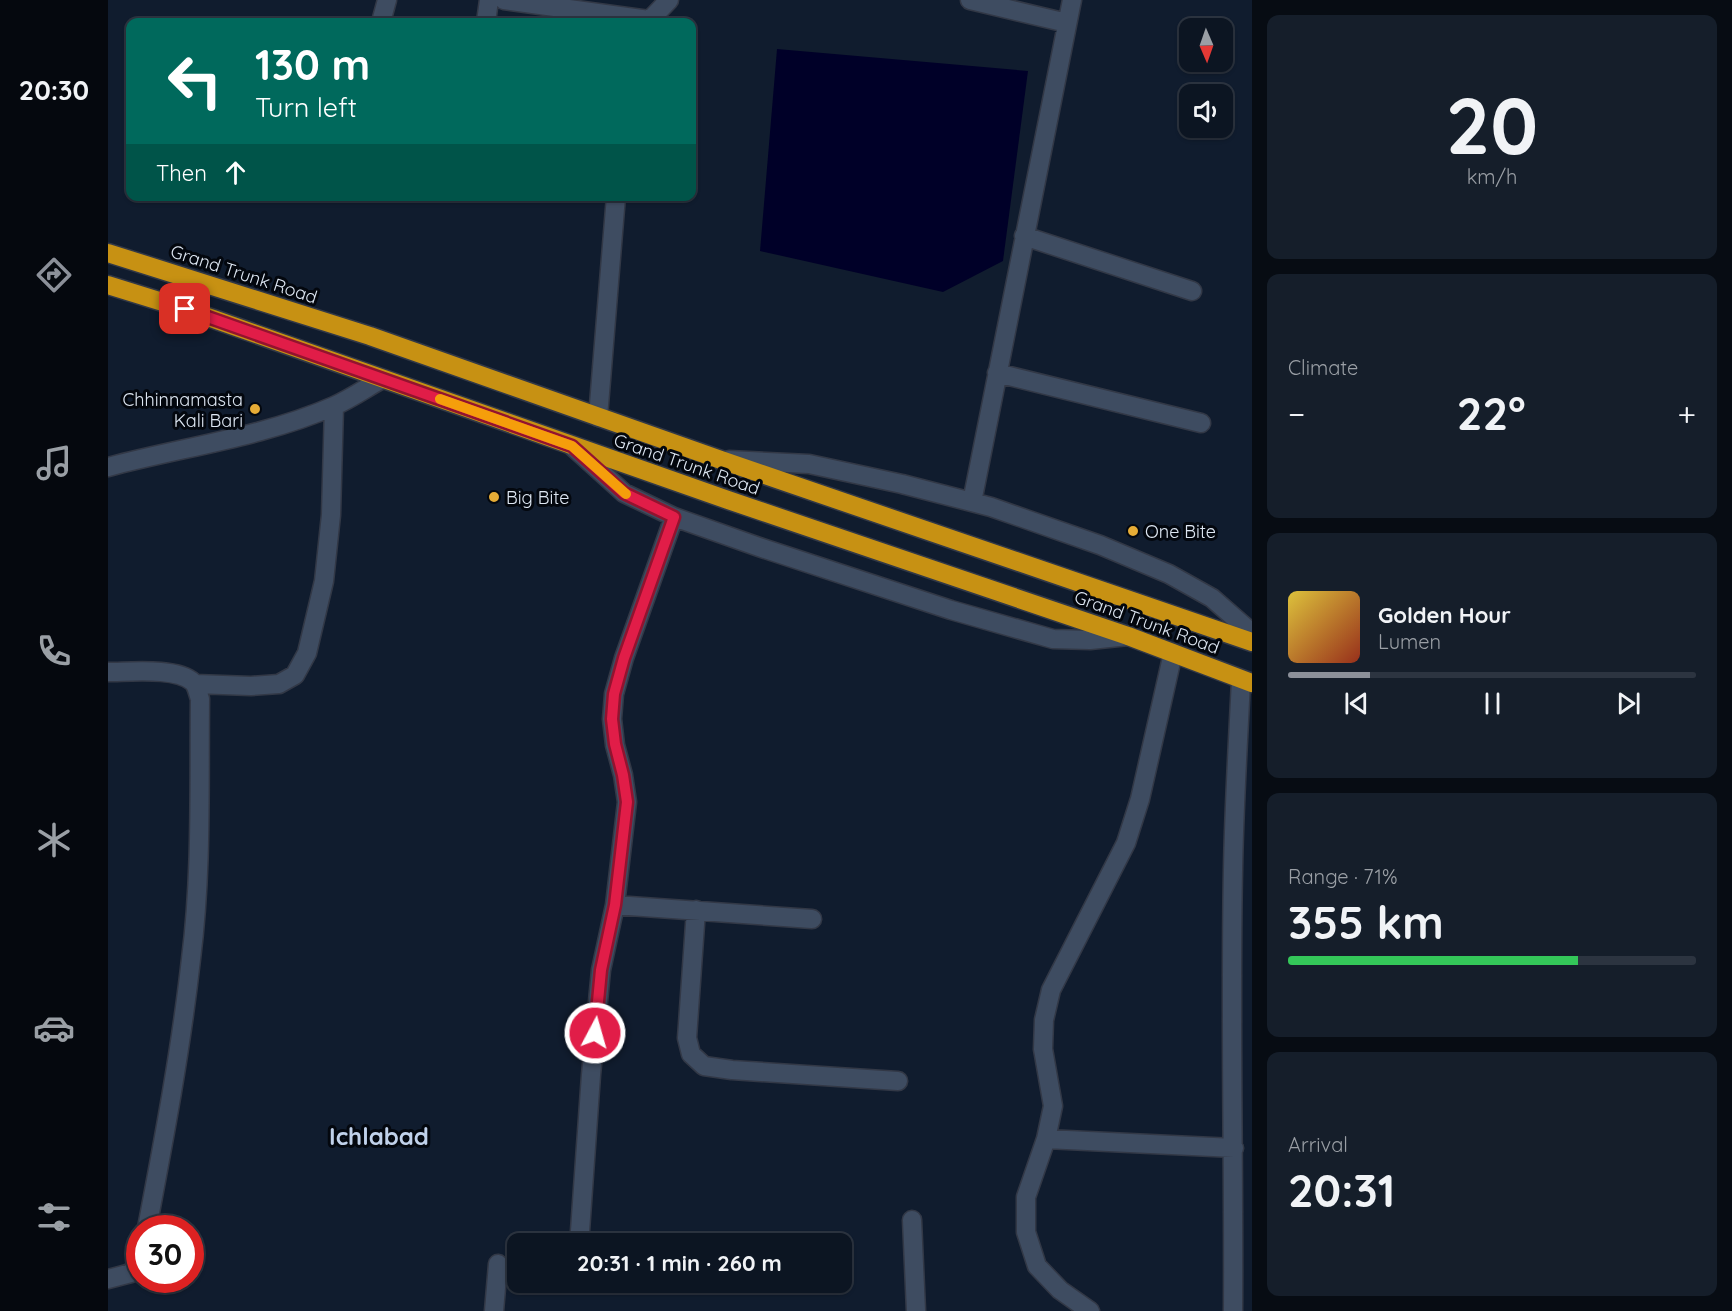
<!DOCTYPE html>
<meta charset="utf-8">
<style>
body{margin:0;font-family:Quicksand,sans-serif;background:#151e2a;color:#f1f3f6;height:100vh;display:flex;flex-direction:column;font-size:22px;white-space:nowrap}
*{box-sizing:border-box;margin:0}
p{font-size:20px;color:#9a9fa5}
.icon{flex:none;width:33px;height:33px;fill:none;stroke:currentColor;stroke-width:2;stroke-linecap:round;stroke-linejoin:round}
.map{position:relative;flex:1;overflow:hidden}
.drawer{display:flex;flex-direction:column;gap:15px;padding:15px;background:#070c13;width:480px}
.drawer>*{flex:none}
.hud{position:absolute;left:18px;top:18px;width:570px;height:183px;border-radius:12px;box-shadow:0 2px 4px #0004,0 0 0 2px #2c3440;background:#00695c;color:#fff;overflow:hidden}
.needle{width:39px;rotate:178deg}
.fabs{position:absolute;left:1071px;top:18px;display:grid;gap:12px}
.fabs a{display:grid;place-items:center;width:54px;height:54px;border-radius:12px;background:#0c1522;box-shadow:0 2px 4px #0004,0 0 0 2px #2c3440;font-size:30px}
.speed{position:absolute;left:18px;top:1215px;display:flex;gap:12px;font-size:30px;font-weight:700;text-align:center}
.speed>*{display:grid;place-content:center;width:78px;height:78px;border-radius:50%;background:#0c1522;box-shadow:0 2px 4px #0004,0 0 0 2px #2c3440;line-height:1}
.speed .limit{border:9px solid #d22;background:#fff;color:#111}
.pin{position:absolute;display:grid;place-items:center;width:51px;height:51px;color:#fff;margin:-26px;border-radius:12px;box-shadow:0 3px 9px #0006}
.me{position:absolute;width:66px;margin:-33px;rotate:6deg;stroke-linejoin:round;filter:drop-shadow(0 0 4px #0008)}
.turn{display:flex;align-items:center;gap:21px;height:126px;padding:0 30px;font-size:27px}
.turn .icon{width:78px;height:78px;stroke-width:2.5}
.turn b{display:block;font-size:42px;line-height:51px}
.then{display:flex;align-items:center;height:57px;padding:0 30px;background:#0003;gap:12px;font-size:22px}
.big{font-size:45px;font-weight:800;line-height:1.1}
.drawer .widget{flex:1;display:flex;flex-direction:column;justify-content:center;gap:9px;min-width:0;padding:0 21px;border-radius:12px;background:#151e2a}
.drawer .dial{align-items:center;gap:0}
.dial b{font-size:78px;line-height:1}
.song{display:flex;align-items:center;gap:18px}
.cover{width:72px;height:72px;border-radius:9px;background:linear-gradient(135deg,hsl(50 70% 55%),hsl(10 70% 35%))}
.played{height:6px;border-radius:3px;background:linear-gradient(90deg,#8c9099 20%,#2c3440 20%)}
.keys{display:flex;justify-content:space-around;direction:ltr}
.heat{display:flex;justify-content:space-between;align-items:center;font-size:33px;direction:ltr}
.charge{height:9px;border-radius:4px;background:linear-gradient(90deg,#34c759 71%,#2c3440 0)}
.trip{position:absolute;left:399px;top:1233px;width:345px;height:60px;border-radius:12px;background:#0c1522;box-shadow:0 2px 4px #0004,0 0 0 2px #2c3440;font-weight:800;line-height:60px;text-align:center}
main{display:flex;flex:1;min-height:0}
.menu{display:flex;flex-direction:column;width:108px;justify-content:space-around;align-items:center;background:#05080e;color:#9a9fa5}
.menu .icon{width:42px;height:42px}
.menu .current{color:#8c9099}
.menu b{font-size:27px;color:#f1f3f6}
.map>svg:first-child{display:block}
.water{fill:#000028}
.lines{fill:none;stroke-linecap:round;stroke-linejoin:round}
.minor-casing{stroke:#323846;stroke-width:21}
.highway-casing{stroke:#323846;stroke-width:21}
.minor{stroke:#3e4c61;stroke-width:18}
.highway{stroke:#c79113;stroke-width:18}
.route-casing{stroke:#92132f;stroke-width:15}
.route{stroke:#e11d48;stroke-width:10}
.slow{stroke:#f59e0b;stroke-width:10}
.poi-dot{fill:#e6ac36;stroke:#03070e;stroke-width:2}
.labels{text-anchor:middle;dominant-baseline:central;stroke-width:6;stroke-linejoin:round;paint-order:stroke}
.street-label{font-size:18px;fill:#dee7f3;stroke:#03070e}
.poi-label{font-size:18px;fill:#dee7f3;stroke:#03070e;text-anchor:start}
.district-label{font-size:24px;font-weight:bold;fill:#c0d1ea;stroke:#03070e}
</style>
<main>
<nav class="menu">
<b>20:30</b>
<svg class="icon current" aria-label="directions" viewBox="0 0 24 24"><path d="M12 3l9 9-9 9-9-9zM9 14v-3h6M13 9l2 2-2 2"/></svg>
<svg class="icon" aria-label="music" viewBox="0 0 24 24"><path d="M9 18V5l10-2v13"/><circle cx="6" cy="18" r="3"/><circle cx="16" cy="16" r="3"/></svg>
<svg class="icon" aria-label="phone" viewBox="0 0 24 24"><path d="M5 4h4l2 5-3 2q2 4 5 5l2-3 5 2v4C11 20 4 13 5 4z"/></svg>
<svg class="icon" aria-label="climate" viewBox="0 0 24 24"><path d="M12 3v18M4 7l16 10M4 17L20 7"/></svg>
<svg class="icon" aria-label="car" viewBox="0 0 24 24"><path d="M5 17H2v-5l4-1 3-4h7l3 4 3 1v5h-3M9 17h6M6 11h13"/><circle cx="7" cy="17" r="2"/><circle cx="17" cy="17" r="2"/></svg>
<svg class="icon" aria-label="filters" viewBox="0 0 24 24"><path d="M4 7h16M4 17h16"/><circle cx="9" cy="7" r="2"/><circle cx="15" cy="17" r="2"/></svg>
</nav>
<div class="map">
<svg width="1144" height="1311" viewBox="0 0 1144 1311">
<rect width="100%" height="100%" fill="#101c2e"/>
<path class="water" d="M669,49L920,71L895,261L835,292L652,251Z"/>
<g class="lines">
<g class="minor-casing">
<path id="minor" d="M396,0L541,20
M862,0L959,23
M273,22L279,0
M378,22L381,0
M540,22L561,0
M916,236L1084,291
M889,373L1093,423
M490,417L508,196
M464,446L516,493L566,517L654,548L843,610L945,639L982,640L1020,636
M621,460L701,464L794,484L883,507L992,545L1061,574L1104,598L1144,633
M0,467C75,447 155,437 226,406C242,399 258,388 274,379
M864,502L964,0
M0,672C22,672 68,667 85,682C89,686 90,694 92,699C91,786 94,873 83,959C73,1049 56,1139 39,1228
M87,684L143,686L171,684L187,675L199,653L216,581L223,515L226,406
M507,905L704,919
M588,910L579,1038L583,1054L596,1066L624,1070L790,1081
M938,1139L1126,1148
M804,1220L808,1311
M472,1231L483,1075L493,970L507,905L519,802L515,775L507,745L504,719L506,694L516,658L566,517
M0,1279L23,1273L32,1259
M386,1311L390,1264
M982,1311L952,1290L929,1266L918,1232V1197L938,1139L945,1106L935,1049L936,1020L943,990L1018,843L1032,799L1065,653
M1125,1311C1126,1164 1122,1017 1125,870C1126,807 1130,743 1133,680"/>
</g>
<g class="highway-casing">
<path id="highway" d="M0,253L262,336L613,460L1144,642
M0,285L77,309L620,500L1020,636L1144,683"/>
</g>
<use href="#minor" class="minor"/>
<use href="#highway" class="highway"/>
</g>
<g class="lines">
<g class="route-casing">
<path id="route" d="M77,309L464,446L516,493L566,517L516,658L506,694L504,719L507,744L515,775L519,802L507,905L493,970L487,1033"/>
</g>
<use href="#route" class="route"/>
<path class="slow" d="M332,399L464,446L518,494"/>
</g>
<g class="poi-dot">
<circle cx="147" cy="409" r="6"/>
<circle cx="386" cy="497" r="6"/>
<circle cx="1025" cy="531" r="6"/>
</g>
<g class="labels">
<g class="street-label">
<text transform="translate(136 274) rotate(18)">Grand Trunk Road</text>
<text transform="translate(579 464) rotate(19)">Grand Trunk Road</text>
<text transform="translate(1039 622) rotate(20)">Grand Trunk Road</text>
</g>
<g class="poi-label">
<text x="135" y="399" text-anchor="end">Chhinnamasta<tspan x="135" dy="21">Kali Bari</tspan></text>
<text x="398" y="497">Big Bite</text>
<text x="1037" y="531">One Bite</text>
</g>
<g class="district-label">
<text x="271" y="1136">Ichlabad</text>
</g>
</g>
</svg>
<div class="fabs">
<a><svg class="needle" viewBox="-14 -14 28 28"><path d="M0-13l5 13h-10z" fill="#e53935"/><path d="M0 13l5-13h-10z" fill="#9a9fa5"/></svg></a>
<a><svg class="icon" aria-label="sound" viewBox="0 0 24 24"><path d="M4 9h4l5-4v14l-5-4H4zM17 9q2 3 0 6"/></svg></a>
</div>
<div class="speed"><div class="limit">30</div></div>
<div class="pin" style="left:77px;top:309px;background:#d93025"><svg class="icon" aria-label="arrive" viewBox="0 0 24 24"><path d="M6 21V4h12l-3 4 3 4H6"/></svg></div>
<svg class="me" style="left:487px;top:1033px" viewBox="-20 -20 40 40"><circle r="17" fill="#e11d48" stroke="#fff" stroke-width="3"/><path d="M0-11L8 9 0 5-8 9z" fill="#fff"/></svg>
<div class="trip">20:31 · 1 min · 260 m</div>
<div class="hud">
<div class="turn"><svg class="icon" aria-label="left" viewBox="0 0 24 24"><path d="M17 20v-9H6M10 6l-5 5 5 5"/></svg><div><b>130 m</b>Turn left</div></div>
<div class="then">Then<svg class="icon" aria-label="ahead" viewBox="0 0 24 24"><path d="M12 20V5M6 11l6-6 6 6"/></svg></div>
</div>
</div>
<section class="drawer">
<div class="widget dial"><b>20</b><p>km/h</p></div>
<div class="widget"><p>Climate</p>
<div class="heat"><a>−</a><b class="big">22°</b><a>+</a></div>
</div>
<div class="widget">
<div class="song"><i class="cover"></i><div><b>Golden Hour</b><p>Lumen</p></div></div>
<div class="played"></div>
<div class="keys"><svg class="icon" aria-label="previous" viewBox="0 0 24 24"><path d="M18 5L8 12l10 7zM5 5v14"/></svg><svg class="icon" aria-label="pause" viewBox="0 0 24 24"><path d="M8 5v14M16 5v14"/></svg><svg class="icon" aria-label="next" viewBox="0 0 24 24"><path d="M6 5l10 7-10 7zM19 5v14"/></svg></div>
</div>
<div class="widget"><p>Range · 71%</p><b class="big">355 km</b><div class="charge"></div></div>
<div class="widget"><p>Arrival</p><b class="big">20:31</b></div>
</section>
</main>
